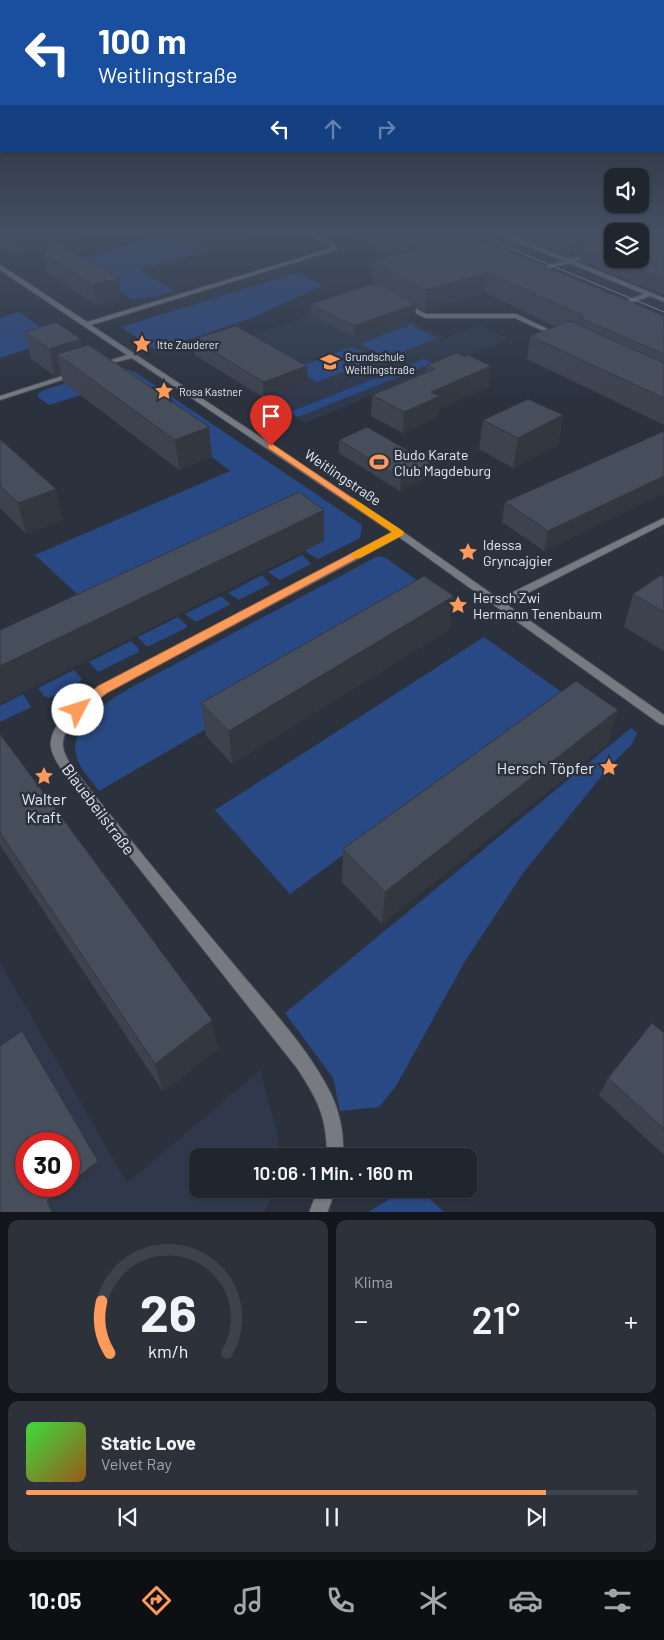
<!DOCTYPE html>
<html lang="de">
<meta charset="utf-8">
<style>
body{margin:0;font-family:Barlow,sans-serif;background:#2d323a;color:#f1f3f6;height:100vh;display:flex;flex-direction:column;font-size:19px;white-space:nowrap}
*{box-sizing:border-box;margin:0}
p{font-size:16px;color:#a2a5aa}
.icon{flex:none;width:28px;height:28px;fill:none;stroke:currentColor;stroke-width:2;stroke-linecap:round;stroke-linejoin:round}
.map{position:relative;height:1212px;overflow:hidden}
.side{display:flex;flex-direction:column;gap:8px;padding:8px;background:#121519;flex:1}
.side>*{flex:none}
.guide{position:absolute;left:0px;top:0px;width:665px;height:152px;box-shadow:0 1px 4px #0004,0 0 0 1px #3d434a;background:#1a4fa0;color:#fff;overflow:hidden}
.buttons{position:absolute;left:604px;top:168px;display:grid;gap:10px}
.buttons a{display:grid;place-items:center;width:45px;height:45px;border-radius:10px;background:#20262e;box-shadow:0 1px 4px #0004,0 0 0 1px #3d434a;font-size:25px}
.speed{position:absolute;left:15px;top:1132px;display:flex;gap:10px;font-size:25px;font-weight:700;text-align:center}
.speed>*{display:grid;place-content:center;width:65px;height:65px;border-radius:50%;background:#20262e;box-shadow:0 1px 4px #0004,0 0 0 1px #3d434a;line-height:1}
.speed .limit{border:8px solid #d22;background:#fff;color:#111}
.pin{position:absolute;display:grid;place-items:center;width:42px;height:42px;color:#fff;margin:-51px -21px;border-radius:50% 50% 50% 0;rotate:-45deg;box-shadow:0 0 5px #0007}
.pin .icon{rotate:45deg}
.me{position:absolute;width:55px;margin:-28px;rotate:50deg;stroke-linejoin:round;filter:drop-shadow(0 0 4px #0008)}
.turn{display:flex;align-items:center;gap:18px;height:105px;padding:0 15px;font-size:22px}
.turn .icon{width:65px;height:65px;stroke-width:2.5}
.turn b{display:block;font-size:35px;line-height:42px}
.lanes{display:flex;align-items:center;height:48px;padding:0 15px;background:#0003;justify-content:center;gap:25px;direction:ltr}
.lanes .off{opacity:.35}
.big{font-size:38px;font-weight:600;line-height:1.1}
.side .widget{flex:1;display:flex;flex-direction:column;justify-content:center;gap:8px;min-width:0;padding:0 18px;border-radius:10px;background:#2d323a}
.side .dial{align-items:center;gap:0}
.dial svg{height:130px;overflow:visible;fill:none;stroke:#3d434a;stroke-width:7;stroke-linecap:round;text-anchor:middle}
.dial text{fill:#f1f3f6;stroke:none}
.song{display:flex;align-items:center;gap:15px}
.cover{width:60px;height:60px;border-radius:8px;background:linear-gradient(135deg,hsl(120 70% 55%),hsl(30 70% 35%))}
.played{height:5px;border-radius:2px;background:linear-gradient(90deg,#ff9b5a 85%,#3d434a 85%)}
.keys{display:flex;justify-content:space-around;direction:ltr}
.heat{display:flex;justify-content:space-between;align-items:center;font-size:28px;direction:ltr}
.side .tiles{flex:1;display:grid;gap:8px;grid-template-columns:1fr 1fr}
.widget:last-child{grid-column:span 2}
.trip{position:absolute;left:189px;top:1148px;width:288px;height:50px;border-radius:10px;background:#20262e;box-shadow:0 1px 4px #0004,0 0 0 1px #3d434a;font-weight:600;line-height:50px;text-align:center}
.dock{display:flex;height:80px;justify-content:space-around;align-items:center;background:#0d0f12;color:#a2a5aa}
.dock .icon{width:35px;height:35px}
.dock .active{color:#ff9b5a}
.dock b{font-size:22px;color:#f1f3f6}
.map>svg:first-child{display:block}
.built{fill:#2f394b;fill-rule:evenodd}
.green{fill:#294984}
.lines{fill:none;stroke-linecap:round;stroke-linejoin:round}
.street-casing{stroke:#494f5b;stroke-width:2}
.street{fill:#777b81;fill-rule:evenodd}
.tram{stroke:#9aa0a9;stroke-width:1}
.wall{fill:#3d434e}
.shaded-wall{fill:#323740}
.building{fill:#474e5b;stroke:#323740}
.route{fill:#ff9b5a;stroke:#a6653a}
.slow{fill:#f59e0b}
.labels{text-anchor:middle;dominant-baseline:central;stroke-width:5;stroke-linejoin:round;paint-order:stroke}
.far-poi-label{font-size:11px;fill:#e5eaf2;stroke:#2b323e;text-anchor:start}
.poi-label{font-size:14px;fill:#e5eaf2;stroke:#2b323e;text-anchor:start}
.street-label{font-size:14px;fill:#e5eaf2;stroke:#2b323e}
.near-poi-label{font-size:16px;fill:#e5eaf2;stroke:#2b323e;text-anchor:end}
.near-street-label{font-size:16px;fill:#e5eaf2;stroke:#2b323e}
</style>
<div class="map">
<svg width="664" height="1213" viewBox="0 0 664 1213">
<rect width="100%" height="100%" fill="#2b323e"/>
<path class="built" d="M362,298L446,338L478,325L509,339L305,423L195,355Z
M0,962L127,1183L260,1070L277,1132L279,1156H198V1189H276L264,1212H0ZM26,1144H69V1186H26Z"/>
<path class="green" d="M158,236L203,253L139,269L175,291L144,299L141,297L134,300L73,262Z
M297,273L323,285L252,318L167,347L166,350L159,352L121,327Z
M19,312L57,339L0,358V318Z
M410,325L437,338L388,358L360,344Z
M352,347L376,359L317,382L293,369Z
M424,359L433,363L298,417L290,412Z
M122,368L135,372L362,525L360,538L318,559L305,551L103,618L35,555L230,471L212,457L81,395L49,405L37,396L39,393L44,390L106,370Z
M302,555L311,564L280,580L268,572Z
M378,556L386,558L437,595L99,791C91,780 79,768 76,755C69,726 111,698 132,687Z
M262,575L270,584L239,600L228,593Z
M221,596L230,604L229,605L196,622L185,614Z
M178,617L187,626L186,628L149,646H146L138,637Z
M484,637L563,693L290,894L215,810Z
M131,641L139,649V652L100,671H97L89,662Z
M74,670L82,679L81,681L49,698L44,696L38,688Z
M23,694L31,707L0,722V706Z
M631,728L637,733L632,744L609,767L523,873L464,963L396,1086L379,1107L340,1111L333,1078L285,1013Z
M416,1190L421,1191L444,1212H368L393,1197Z"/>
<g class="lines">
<g class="street-casing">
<path id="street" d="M305,232C315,232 332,240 339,249L91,325L402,531L499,599L664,518V524L506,604L664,715V725L660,724L399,537L106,693C91,704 60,726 63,747C64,754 68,760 71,766C123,831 176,896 230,960C265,1003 306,1044 331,1094C340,1113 344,1134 343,1156H327C327,1117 318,1100 297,1068L63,772C59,765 52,756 51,747C48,724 81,699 98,687L393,533L132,358L99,366V364L127,355L0,270V265L2,266L87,322L333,248Z
M494,232H500L569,259L586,256V258L574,261L664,298V302L650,296L619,307H615V305L644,294L569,263L533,272V270L564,261Z
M401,303H405L426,314H516L562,336L557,337L515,318H425L401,305Z
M75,372L79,374L77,375L0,400V396Z
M318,1189H336L327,1213H309Z"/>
</g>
<use href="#street" class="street"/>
<path class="tram" d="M470,232L664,312"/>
</g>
<path class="wall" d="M0,232H100L61,243L122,297L97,305L47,273L43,254L47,248L19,256L0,244Z
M151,232H265L203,253L158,236Z
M340,232H462L664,316V425L527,359L530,336L556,327L484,292L425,311L416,307L415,315L354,337L311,315V304L375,283L372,281V261L390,256Z
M505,232H664V295L580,261L581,255L569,257Z
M25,332L81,339L82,347L212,457L179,470L63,382L61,374L55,376L31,359Z
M194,339L308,381L264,398L195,355Z
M427,365L489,387L439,409L438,417L403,433L371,416L372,395L426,372Z
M563,415L558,445L513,468L479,449L483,420Z
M664,431V493L544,551L502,522L505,502Z
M0,439L63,520L26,534L0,508Z
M339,440L430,463L429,476L400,491L339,453Z
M664,576V651L624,627L633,594Z
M454,596L450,629L232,764L206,736L201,703Z
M618,710L608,743L382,924L342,882L343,849Z
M0,734L218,1049L163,1092L0,845Z
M664,1033V1155L599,1095L608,1078Z"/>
<path class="shaded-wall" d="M31,232H100L19,256L15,236Z
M206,232H265L203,253L201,233Z
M590,241L588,250L582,248L581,255L569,257L572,243Z
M487,272L484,292L425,311L427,290Z
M119,278L122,297L97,305L93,285Z
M416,304L415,315L354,337V326Z
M81,339L86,366L57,354L61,374L55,376L49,349Z
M307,366L308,381L264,398L263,382Z
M491,366L489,387L439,409L438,417L403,433L404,412L431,392Z
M563,415L558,445L513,468L518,438Z
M209,427L212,457L179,470L175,440Z
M430,463L429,476L400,491L401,478Z
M664,476V493L544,551L548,531Z
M56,489L63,520L26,534L18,503Z
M324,510V541L0,704V666Z
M454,596L450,629L232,764L229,731Z
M618,710L608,743L382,924L385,892Z
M212,1020L218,1049L163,1092L155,1064Z
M98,1161L101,1166L51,1207L54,1213H53L47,1201L66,1186H69V1184Z"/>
<path class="building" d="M7,232H31L15,236Z
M197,232H206L201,233Z
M381,232H462L664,316V354L580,318L584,316L487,272L427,290L386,270L389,269L372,261L418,249Z
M541,232H612V259H640V232H656L664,234V279L582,248L590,245V241L572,243Z
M53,239L119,278L93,285L43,254Z
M376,283L416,304L354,326L311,304Z
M570,321L664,363V398L530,336Z
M56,322L81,339L49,349L25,332Z
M236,326L307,366L263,382L194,339Z
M89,345L209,427L175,440L57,354Z
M456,353L465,357L468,355L491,366L431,392L440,396L404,412L372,395L435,369L427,365Z
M528,399L563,415L518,438L483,420Z
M367,427L430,463L401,478L339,440Z
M664,431V476L548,531L505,502Z
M0,439L56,489L18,503L0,486Z
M299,492L324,510L0,666V630Z
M661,575L664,576V612L633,594Z
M424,576L454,596L229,731L201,703Z
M576,681L618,710L385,892L343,849Z
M0,734L212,1020L155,1064L0,833Z
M652,1023L664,1033V1129L608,1078Z
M22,1031L98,1161L69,1184V1144H26V1186H66L47,1201L53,1213H0V1046Z"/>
<linearGradient id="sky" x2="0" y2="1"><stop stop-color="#181c22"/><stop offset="0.58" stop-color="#444f63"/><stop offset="1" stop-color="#444f63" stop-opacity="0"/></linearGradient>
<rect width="664" height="401" fill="url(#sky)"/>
<path class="route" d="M271,443L404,533L107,693L82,713H73L71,710L73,706L98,686L392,532L268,448V444Z"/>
<path class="slow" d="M353,498L403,531L404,533L403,535L360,558H352L351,555L352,553L392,532L350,503L348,501Z"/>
<defs>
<g id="sight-bare" transform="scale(1.5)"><path d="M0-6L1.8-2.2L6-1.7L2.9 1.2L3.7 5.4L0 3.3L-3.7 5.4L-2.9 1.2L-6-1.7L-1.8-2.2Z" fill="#ff9b5a" stroke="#2b323e" stroke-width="2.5" paint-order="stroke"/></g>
<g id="school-bare" transform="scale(1.5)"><path d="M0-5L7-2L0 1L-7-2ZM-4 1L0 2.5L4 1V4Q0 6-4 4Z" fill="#ff9b5a" stroke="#2b323e" stroke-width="2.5" paint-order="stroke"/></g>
<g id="stadium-bare" transform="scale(1.5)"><path d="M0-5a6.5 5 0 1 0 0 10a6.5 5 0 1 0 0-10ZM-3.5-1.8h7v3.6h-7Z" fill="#ff9b5a" stroke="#2b323e" stroke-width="2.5" paint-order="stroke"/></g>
</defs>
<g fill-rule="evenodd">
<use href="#sight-bare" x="142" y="344"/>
<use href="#school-bare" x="330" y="362"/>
<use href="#sight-bare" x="164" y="391"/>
<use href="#stadium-bare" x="379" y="462"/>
<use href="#sight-bare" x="468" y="552"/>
<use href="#sight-bare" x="458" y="605"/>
<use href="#sight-bare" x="609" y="767"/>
<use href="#sight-bare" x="44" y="776"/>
</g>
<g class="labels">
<g class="far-poi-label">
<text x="157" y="344">ltte Zauderer</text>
<text x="345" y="356">Grundschule<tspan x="345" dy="13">Weitlingstraße</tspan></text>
<text x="179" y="391">Rosa Kastner</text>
</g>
<g class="poi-label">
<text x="394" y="454">Budo Karate<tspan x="394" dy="16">Club Magdeburg</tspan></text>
<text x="483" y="544">ldessa<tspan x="483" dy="16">Gryncajgier</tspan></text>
<text x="473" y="597">Hersch Zwi<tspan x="473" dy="16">Hermann Tenenbaum</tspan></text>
</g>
<g class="street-label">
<text transform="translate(343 477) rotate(34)">Weitlingstraße</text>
</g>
<g class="near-poi-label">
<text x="594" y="767">Hersch Töpfer</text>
<text x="44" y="798" text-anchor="middle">Walter<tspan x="44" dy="18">Kraft</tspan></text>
</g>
<g class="near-street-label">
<text transform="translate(99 809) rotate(53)">Blauebeilstraße</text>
</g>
</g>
</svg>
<div class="buttons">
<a><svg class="icon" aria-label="sound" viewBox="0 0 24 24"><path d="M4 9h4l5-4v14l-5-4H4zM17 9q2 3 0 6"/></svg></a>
<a><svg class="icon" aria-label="layers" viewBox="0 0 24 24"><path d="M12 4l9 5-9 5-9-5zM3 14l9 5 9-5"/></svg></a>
</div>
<div class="speed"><div class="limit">30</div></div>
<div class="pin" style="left:271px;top:446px;background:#d93025"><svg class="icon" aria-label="arrive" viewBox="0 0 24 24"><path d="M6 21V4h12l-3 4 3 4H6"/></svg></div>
<svg class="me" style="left:78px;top:710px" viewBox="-20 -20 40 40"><circle r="19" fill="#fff"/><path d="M0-13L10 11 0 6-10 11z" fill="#ff9b5a"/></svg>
<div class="trip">10:06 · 1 Min. · 160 m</div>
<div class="guide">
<div class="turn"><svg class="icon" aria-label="left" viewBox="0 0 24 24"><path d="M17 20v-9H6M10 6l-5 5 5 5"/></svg><div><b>100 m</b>Weitlingstraße</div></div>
<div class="lanes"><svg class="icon" aria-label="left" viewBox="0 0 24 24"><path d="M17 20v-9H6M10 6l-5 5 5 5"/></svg><svg class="icon off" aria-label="ahead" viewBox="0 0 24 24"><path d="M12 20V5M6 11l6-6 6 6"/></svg><svg class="icon off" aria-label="right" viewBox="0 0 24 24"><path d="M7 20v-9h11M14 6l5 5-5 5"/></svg></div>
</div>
</div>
<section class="side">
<div class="tiles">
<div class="widget dial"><svg viewBox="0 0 100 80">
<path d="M14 69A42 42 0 1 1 86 69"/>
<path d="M14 69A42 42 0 0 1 9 37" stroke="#ff9b5a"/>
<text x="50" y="56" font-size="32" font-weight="700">26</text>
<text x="50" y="72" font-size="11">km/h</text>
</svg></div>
<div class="widget"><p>Klima</p>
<div class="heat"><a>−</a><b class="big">21°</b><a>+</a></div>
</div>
<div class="widget">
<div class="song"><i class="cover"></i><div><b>Static Love</b><p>Velvet Ray</p></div></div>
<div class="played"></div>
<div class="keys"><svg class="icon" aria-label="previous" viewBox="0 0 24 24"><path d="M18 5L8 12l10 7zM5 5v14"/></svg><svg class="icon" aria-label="pause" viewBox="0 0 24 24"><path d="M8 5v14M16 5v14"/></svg><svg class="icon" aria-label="next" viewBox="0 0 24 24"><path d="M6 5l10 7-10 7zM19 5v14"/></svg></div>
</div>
</div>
</section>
<nav class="dock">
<b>10:05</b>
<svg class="icon active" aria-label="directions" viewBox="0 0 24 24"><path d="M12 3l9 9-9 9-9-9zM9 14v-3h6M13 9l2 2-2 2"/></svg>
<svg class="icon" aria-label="music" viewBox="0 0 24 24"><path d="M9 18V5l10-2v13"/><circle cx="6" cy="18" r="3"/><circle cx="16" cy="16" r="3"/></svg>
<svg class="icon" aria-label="phone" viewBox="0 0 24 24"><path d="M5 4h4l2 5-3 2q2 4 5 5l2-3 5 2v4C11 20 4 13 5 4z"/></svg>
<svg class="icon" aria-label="climate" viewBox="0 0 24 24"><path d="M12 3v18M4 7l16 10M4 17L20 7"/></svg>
<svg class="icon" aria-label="car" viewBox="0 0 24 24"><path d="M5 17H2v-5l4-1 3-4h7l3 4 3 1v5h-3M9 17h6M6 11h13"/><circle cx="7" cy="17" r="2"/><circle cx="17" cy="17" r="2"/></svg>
<svg class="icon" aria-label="filters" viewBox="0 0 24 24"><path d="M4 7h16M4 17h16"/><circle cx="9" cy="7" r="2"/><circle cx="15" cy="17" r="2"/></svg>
</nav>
